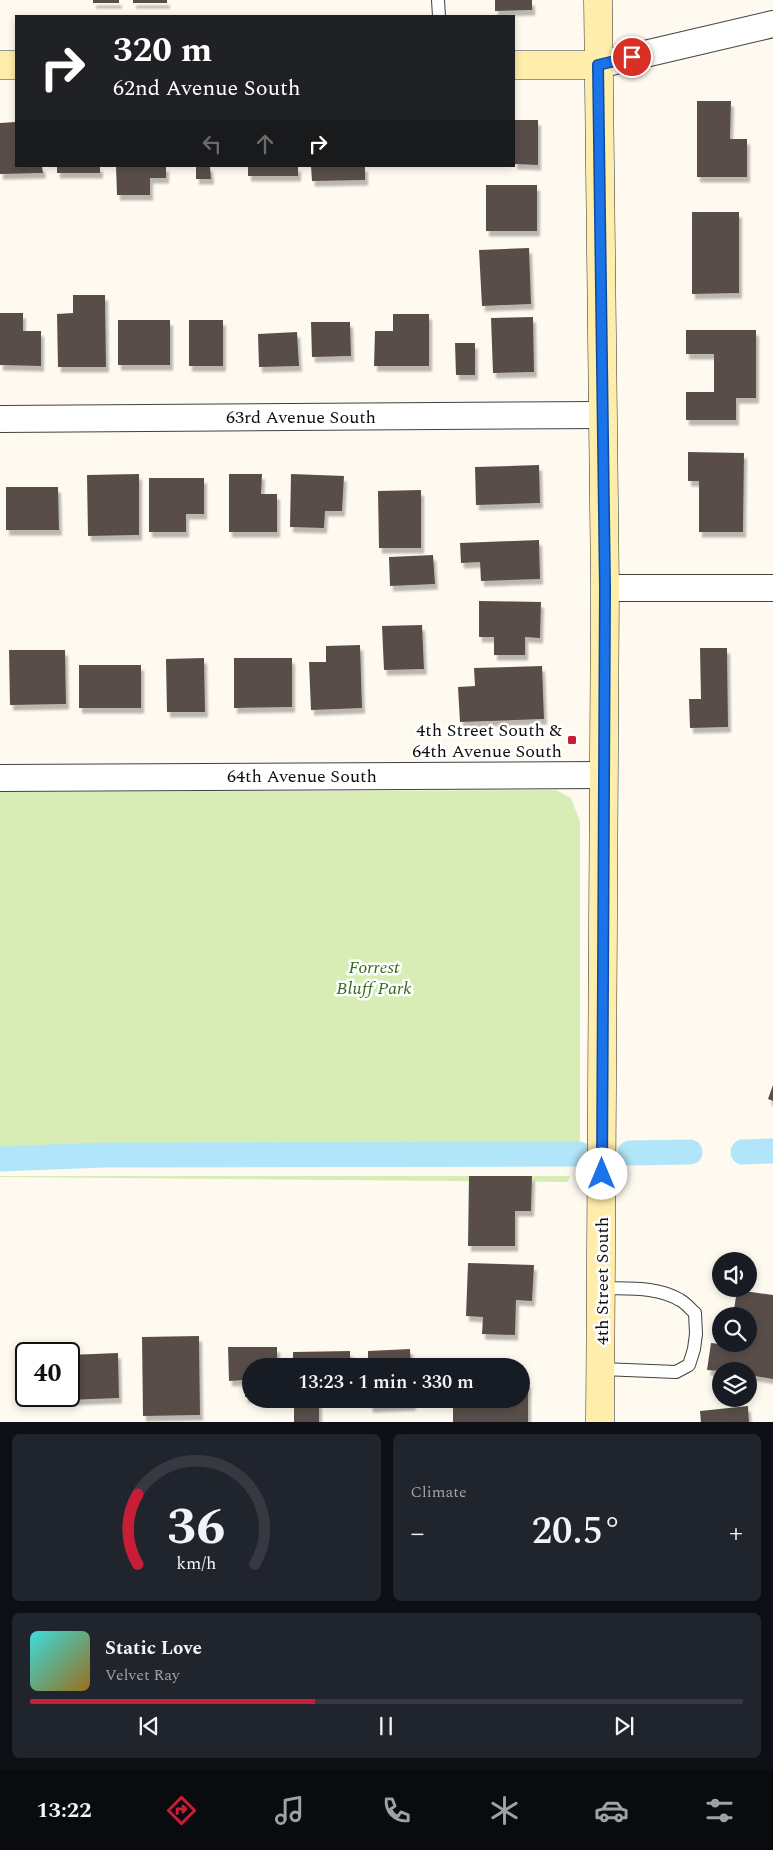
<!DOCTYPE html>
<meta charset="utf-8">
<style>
body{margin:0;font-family:Spectral,serif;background:#20242c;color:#f1f3f6;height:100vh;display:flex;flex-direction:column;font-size:19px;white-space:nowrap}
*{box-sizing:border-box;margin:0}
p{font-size:16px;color:#9ea1a6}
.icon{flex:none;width:28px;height:28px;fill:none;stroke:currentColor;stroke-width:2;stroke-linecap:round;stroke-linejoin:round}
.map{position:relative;height:1422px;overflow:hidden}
.sheet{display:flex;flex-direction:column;gap:12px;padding:12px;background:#0d0f14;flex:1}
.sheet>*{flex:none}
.top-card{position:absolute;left:15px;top:15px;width:500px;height:152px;border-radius:0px;box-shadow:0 2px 8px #0003;background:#202124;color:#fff;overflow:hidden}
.fabs{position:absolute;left:712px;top:1252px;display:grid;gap:10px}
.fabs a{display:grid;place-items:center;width:45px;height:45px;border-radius:50%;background:#171b24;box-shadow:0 2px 8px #0003;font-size:25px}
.speed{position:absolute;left:15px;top:1342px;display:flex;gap:10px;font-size:25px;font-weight:700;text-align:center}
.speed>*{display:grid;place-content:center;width:65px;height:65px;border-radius:50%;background:#171b24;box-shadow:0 2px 8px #0003;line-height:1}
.speed .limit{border:2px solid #111;border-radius:8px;background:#fff;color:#111}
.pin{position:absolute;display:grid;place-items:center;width:42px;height:42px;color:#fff;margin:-21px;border:2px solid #fff;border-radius:50%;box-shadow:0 1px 5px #0007}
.me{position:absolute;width:55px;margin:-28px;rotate:0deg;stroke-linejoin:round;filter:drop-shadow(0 0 4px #0008)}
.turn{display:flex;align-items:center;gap:18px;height:105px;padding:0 15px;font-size:22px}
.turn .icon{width:65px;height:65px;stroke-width:2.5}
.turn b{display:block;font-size:35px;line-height:42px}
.lanes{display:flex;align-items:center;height:48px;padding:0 15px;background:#0003;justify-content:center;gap:25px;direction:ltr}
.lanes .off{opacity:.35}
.big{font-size:38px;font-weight:600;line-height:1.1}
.sheet .tile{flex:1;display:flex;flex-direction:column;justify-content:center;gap:8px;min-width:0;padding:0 18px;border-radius:8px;background:#20242c}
.sheet .dial{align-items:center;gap:0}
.dial svg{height:130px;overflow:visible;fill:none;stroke:#363941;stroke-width:7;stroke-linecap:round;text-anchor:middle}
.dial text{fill:#f1f3f6;stroke:none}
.song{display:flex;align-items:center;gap:15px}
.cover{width:60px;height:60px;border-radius:8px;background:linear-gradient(135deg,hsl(180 70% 55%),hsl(40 70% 35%))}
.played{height:5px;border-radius:2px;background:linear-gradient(90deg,#c71d37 40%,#363941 40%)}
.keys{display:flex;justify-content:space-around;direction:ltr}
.heat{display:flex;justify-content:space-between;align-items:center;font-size:28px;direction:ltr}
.sheet .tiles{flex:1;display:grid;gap:12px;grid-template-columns:1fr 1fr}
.tile:last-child{grid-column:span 2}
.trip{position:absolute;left:242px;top:1358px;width:288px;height:50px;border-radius:25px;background:#171b24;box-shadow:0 2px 8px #0003;font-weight:600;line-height:50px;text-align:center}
.menu{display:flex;height:80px;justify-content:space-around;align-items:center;background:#090b0e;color:#9ea1a6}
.menu .icon{width:35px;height:35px}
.menu .on{color:#c71d37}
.menu b{font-size:22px;color:#f1f3f6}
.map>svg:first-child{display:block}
.green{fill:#d8ecb6}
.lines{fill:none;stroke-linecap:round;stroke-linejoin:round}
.canal{stroke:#b1e6fa;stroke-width:25}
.building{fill:#584e4a;filter:url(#shadow)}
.lane-casing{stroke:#414141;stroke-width:14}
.street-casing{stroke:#414141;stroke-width:28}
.secondary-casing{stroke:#303030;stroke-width:29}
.lane{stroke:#fff;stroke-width:12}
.street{stroke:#fff;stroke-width:26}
.secondary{stroke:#ffedab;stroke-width:28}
.route-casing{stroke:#114b97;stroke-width:12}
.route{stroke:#1a73e8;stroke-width:9}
.poi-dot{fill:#c71d37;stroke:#fff;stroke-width:2}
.labels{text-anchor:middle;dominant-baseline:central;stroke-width:5;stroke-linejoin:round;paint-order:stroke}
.street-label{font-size:18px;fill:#0e0e0e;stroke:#fff}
.poi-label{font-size:18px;fill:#0e0e0e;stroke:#fff;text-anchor:end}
.park-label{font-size:18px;font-style:italic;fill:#336b1a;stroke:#fff}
</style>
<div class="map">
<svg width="773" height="1423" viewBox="0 0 773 1423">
<defs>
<filter id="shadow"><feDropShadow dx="3" dy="5.5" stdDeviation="1" flood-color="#0004"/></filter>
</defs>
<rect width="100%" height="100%" fill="#fffaf0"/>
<path class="green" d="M556,790L571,798L580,821V1143L570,1165L0,1164V792Z
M0,1176H570L568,1182L0,1177Z"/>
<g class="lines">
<path class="canal" d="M743,1152L773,1151
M630,1153L690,1152
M0,1159L105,1155L579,1154"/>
</g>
<path class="building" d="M93,0H119V3H93Z
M133,0H167V3H133Z
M495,0H532V10L495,11Z
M697,101H731L730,139H747V177H697Z
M514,120H538V165L514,164Z
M16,122V166H42L43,173L0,174V123Z
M57,166H100V173H57Z
M116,166H166V178H150V195H117Z
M196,166H210L211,179H196Z
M248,166H298V176H248Z
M311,166H365V180L312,181Z
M486,185H537V231H486Z
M692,212H739V293L692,294Z
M529,248L531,304L482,306L479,250Z
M73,295H105L106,367H58L57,314L73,313Z
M0,313H23V331H41V366L0,365Z
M393,314H429V366H374L375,331H393Z
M533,317L534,372L493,373L491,318Z
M118,320H170V365H118Z
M189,320H223V366H189Z
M311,322H350L351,356L312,357Z
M686,330H756V398H736V420H686V392H714V354H686Z
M297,332L299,366L259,367L258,334Z
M455,343H475V375H456Z
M688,452L744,453L743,532H699V481H688Z
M539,465L540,503L476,505L475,467Z
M139,474V535L88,536L87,475Z
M229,474H262L261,494H277V532H229Z
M291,474L344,476L342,511H325L324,528L290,527Z
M149,478H204V514H186V532H149Z
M6,487H58L59,530H6Z
M421,490V548H379L378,491Z
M539,540L540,579L481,581L480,562L461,563L460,543Z
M433,555L435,584L390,586L389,557Z
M479,601L541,602L540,638L525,637V655H494V637H479Z
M422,625L424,669L384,670L382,626Z
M360,645L362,708L311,710L309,662H326V646Z
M700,648H727L728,727L690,728L689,699H701Z
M9,650H65L66,704L10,705Z
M204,658L205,712H167L166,659Z
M234,658H292V707L234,708Z
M79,665H141V708H79Z
M542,666L544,719L460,722L458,687L475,686L474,668Z
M773,1085V1101L768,1099Z
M469,1176H532L531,1211H515V1246H468Z
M468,1263L534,1265L532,1301L516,1300L515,1335L482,1334L483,1317L466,1316Z
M737,1290L773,1295V1379L749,1375V1371H721L707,1370L711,1343L729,1345V1344H749V1316H733Z
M199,1336L200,1415L143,1416L142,1337Z
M228,1347H277V1366H251V1397H245V1380L229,1381Z
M410,1349L411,1366H368V1351Z
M350,1351V1366H293V1352Z
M118,1353L119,1398L67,1400L66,1396H69V1355Z
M26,1358V1391H21L20,1359Z
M521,1382H528V1423H453V1399H521Z
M294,1399H319V1423H294Z
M369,1399H412L413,1405L370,1407Z
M748,1406L749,1423H701L700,1411Z"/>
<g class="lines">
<g class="lane-casing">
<path id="lane" d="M438,0L439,16
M602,1288C627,1289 657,1286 680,1300C686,1303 690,1309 695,1313L696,1334L694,1349L689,1365L676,1372L602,1369"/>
</g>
<g class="street-casing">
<path id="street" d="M598,65L773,24
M0,419L602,415
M605,588H773
M0,778L604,775"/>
</g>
<g class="secondary-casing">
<path id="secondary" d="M598,0L605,588L600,1423
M0,65H16
M514,65H598"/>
</g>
<use href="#lane" class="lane"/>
<use href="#street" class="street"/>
<use href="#secondary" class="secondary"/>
</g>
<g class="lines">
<g class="route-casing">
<path id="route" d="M602,1174L605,588L598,65L632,57"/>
</g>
<use href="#route" class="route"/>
</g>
<rect class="poi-dot" x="567" y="735" width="10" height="10" rx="2.5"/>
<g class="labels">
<g class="street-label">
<text x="301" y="417">63rd Avenue South</text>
<text x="302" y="776">64th Avenue South</text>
<text transform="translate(602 1281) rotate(-90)">4th Street South</text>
</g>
<g class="poi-label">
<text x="562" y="730">4th Street South &amp;<tspan x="562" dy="21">64th Avenue South</tspan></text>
</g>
<g class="park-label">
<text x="374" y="967">Forrest<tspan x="374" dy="21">Bluff Park</tspan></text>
</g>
</g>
</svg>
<div class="fabs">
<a><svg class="icon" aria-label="sound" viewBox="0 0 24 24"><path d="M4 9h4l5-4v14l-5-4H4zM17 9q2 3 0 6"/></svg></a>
<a><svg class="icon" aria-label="search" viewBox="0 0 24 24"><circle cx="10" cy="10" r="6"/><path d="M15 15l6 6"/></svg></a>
<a><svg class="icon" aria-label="layers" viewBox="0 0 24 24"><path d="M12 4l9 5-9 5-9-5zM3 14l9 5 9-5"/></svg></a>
</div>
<div class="speed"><div class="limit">40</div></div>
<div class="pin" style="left:632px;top:57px;background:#d93025"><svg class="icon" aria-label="arrive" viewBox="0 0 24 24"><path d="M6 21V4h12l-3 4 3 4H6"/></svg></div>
<svg class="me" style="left:602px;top:1174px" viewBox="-20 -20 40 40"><circle r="19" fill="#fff"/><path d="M0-13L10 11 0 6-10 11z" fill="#1a73e8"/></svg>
<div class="trip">13:23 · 1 min · 330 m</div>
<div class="top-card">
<div class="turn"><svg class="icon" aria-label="right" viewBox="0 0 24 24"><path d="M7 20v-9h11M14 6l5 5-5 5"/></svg><div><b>320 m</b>62nd Avenue South</div></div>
<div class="lanes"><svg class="icon off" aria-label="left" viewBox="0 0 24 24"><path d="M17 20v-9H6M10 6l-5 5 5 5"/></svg><svg class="icon off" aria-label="ahead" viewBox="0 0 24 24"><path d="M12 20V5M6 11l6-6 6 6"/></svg><svg class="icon" aria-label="right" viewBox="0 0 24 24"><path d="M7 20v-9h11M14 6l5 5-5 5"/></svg></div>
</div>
</div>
<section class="sheet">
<div class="tiles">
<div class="tile dial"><svg viewBox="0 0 100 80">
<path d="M14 69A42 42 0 1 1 86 69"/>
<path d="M14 69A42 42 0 0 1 14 26" stroke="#c71d37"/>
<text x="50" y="56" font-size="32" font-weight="700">36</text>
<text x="50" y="72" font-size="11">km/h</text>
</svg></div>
<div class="tile"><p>Climate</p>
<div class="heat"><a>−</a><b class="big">20.5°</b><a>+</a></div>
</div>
<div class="tile">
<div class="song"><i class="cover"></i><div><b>Static Love</b><p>Velvet Ray</p></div></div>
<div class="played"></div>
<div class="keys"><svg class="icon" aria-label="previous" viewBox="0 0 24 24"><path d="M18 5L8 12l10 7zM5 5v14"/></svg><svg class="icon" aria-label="pause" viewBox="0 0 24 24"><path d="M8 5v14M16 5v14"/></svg><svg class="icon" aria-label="next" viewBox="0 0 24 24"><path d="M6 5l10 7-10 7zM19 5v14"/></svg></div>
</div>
</div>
</section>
<nav class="menu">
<b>13:22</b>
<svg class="icon on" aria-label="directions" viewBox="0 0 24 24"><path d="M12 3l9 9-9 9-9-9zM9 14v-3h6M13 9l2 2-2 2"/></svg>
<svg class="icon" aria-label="music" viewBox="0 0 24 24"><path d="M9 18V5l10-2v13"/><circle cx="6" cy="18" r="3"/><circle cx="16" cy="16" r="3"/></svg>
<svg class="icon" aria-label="phone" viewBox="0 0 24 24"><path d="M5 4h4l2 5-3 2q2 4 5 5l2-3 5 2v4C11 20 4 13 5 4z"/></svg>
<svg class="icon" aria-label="climate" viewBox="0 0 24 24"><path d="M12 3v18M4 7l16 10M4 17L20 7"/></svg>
<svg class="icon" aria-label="car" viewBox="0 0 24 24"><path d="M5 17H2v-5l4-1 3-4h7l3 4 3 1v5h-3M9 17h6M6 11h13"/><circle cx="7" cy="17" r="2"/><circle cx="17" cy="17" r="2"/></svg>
<svg class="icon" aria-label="filters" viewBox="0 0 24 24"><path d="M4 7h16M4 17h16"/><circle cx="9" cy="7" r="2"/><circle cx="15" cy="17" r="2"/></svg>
</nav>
